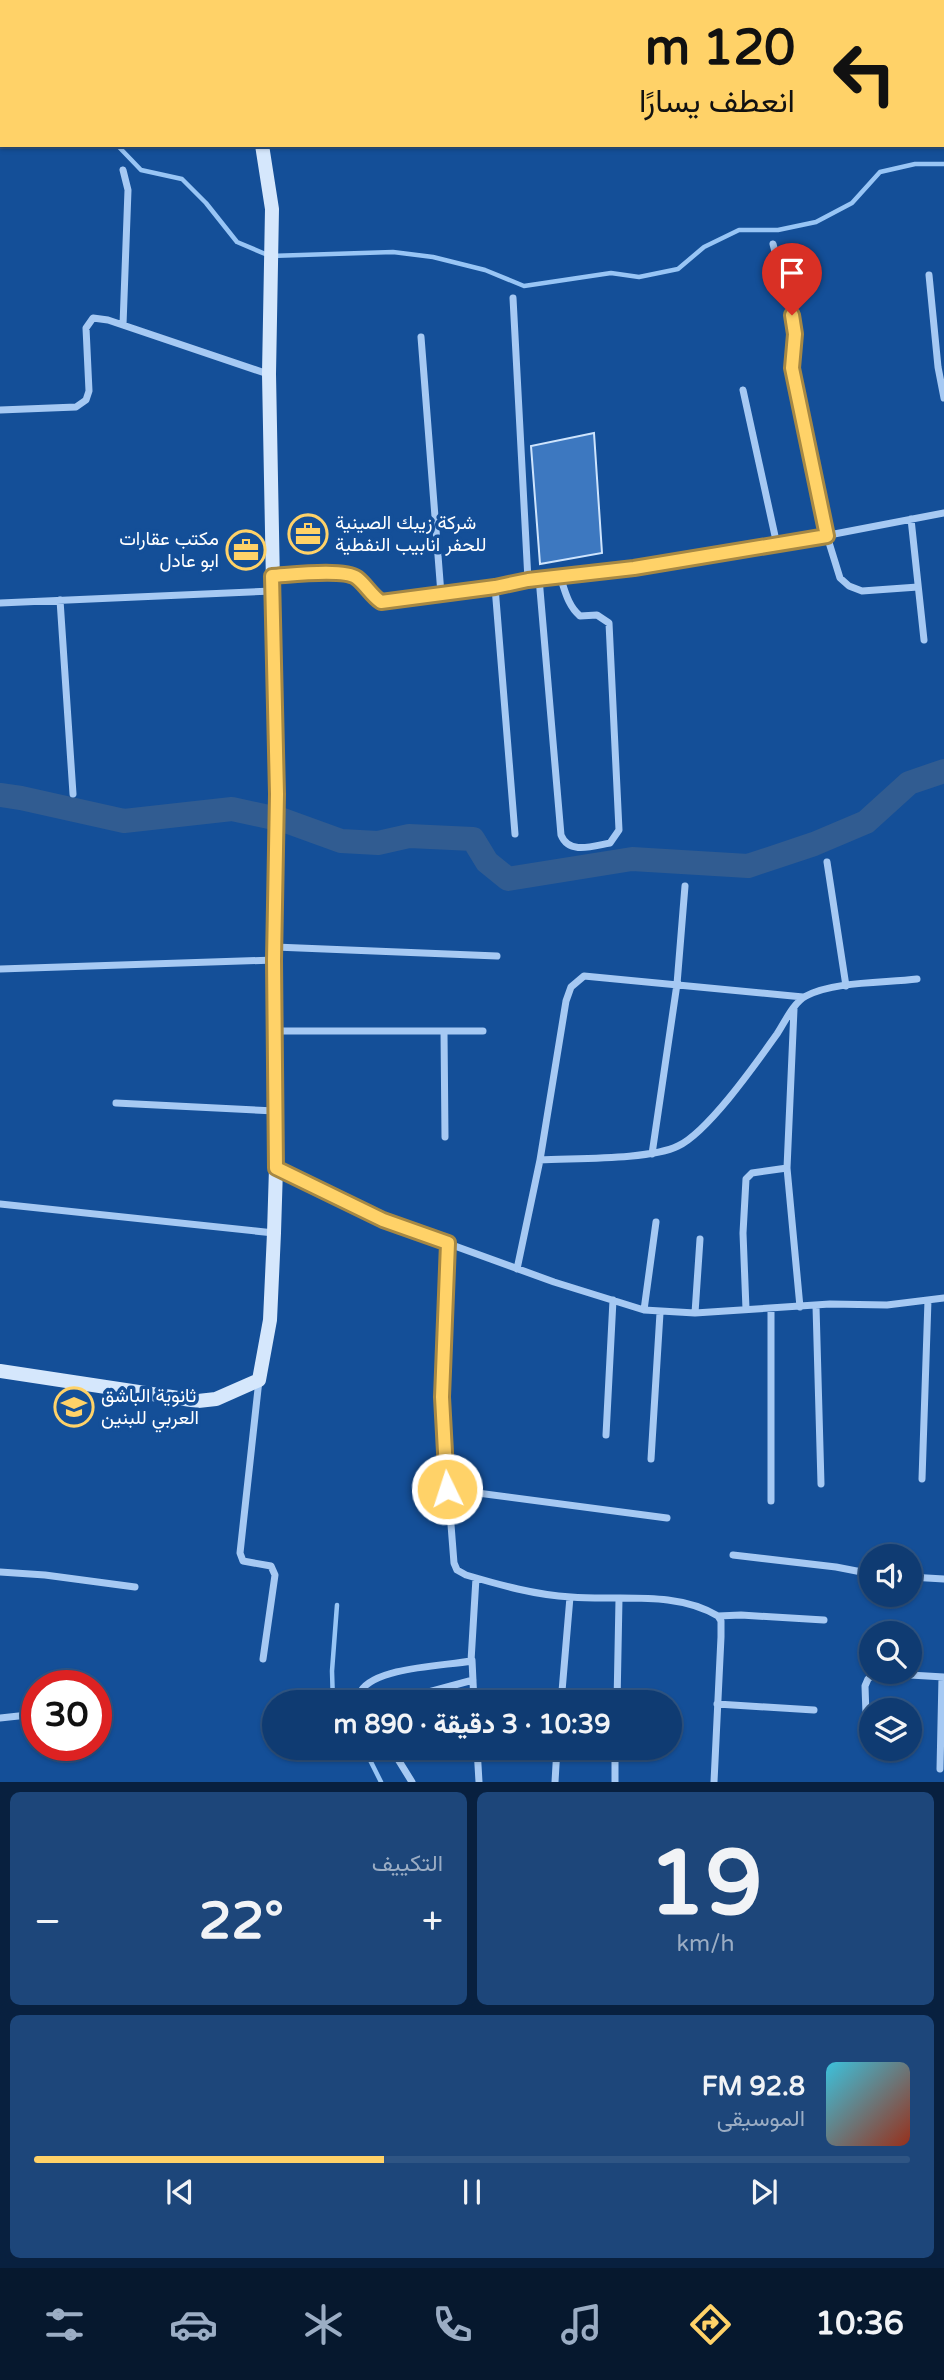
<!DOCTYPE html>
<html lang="ar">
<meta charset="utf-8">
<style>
body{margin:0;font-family:"Varela Round",Vazirmatn,sans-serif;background:#1d467a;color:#f1f3f6;direction:rtl;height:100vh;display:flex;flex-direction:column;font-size:26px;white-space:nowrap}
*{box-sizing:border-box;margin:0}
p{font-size:23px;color:#9badc4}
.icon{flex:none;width:38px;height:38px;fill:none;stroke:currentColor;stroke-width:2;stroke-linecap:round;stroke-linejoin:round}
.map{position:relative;height:1782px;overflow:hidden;direction:ltr}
.panel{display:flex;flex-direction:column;gap:10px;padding:10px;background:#08203f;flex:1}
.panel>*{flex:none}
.guide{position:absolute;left:0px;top:0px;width:945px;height:147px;box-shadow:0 2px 5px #0004,0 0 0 2px #2f5584;direction:rtl;background:#ffd268;color:#111;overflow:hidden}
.tools{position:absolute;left:859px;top:1544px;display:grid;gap:14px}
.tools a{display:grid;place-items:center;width:63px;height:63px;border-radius:50%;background:#0f3b72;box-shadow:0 2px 5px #0004,0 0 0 2px #2f5584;font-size:35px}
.speed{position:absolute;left:21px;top:1670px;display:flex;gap:14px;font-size:35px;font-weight:700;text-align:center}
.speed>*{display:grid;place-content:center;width:91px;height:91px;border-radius:50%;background:#0f3b72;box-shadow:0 2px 5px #0004,0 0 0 2px #2f5584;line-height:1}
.speed .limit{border:10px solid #d22;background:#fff;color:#111}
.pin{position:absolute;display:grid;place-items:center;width:60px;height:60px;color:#fff;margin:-72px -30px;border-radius:50% 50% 50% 0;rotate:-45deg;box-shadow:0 0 7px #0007}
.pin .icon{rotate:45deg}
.me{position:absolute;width:77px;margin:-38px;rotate:356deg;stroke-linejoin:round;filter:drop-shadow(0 0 5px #0008)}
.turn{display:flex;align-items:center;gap:24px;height:147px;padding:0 35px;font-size:32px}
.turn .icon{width:91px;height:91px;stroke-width:2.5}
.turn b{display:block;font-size:49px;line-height:60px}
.big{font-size:52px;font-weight:800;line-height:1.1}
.panel .widget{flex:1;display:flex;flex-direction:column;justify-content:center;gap:10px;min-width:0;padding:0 24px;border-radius:10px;background:#1d467a}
.panel .dial{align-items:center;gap:0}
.dial b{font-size:91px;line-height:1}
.song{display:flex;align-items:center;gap:21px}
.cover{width:84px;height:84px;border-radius:10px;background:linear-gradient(135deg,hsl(190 70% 55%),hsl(10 70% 35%))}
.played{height:7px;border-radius:4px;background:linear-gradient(90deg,#ffd268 40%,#2f5584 40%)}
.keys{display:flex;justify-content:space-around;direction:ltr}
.heat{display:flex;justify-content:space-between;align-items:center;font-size:38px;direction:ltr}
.panel .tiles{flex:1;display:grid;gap:10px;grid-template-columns:1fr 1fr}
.widget:last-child{grid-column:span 2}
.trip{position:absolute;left:262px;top:1690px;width:420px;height:70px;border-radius:35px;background:#0f3b72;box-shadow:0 2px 5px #0004,0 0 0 2px #2f5584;font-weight:800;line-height:70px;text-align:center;direction:rtl}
.dock{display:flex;height:112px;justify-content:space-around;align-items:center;background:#06182e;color:#9badc4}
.dock .icon{width:49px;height:49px}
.dock .selected{color:#ffd268}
.dock b{font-size:32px;color:#f1f3f6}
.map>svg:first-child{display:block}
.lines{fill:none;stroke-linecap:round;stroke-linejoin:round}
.stream{stroke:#98c5f5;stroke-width:4.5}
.river{stroke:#315c91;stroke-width:24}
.building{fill:#3d78c0;stroke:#cee4fd;stroke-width:2}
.minor{stroke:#a6c9f3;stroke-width:7}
.secondary{stroke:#d5e7fc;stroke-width:14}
.route-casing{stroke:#a68844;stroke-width:18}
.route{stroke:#ffd268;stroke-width:12}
.labels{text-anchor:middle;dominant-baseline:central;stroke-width:7;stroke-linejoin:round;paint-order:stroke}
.poi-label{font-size:19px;fill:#fff;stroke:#144f98;text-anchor:start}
</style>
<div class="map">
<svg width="944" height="1782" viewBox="0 0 944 1782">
<rect width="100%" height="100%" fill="#144f98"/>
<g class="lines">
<path class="stream" d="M0,111L2,110
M117,145L141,170L182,179L206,203L237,242L270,256L393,252L433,257L485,270L524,286L611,273L639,277L678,269L704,247L739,230H778L816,222L852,203L880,172L915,164H944
M333,1703L332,1671L337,1605
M364,1748L381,1782"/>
<path class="river" d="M0,795L21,798L124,821L232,809L283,820L341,841L378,843L409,836L473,839L487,862L508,879L632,859L748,866L814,844L866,822L909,783L944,771"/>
</g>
<path class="building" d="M594,433L602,553L540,564L531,446Z
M239,543H252L254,558L240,559Z"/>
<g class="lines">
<path class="minor" d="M169,2V0
M943,80H944
M123,170L128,190L123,325
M773,244L792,315L795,334L792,367L827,536L840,578L849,586L862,591L918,587
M929,275L938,367L944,398
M513,298L528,580
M421,337L441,594
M743,390L777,545
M0,410L76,407L86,400L89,391L86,328L93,318L108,320L268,374
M911,519L924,640
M273,576C290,575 344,568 357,578C366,585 371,595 381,602L495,587L528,580L634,568L777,545L944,513
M539,578L561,835C569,855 593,846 610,843L619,830L609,623L597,615L580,616C568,606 565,591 560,576
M495,587L515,834
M60,600L73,794
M0,603L272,591
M827,862L846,986
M275,947L497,956
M0,969L274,960
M794,1009L787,1168L800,1307
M275,1031H483
M444,1031L445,1137
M116,1103L275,1111
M652,1154L677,984L685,886
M540,1160C575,1158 650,1160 678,1146C708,1132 757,1062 777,1034C785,1022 793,1003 806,996C834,981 885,983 917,979
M276,1168L383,1220L554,1282L644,1310L695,1313L830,1304L887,1305L944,1298
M0,1204L274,1233
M448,1243L441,1397L454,1563L457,1570L466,1575C500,1585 535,1595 571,1597C618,1601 675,1590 718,1616L721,1621V1637L714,1782
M517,1269L540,1160L566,1001L571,987L584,976L803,997
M816,1306L821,1484
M771,1308V1501
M746,1309L743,1233L746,1179L752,1173L787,1168
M644,1310L656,1222
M695,1313L700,1239
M259,1380L240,1553L243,1561L271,1566L275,1575L263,1659
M606,1435L613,1300
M651,1459L660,1313
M922,1479L928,1300
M447,1489L667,1518
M733,1555L836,1567L872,1574
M0,1572L45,1575L135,1587
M910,1577L944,1579
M718,1616L741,1615L824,1620
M472,1660L474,1703
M399,1700L473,1680
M363,1703L361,1691C376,1667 444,1666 471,1661L476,1578
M561,1703L570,1597
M617,1703L619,1599
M717,1704L814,1710
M0,1718L37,1714
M867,1744L865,1686L868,1679L876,1673L944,1677
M391,1748L412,1782
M477,1748L479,1782
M940,1769L942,1677
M555,1782L557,1748
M615,1782V1748"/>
<path class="secondary" d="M244,0V2
M0,1371L198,1401L216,1399L259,1380L270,1320L274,1233L276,1168L274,960L277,794L269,374L272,209L262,145"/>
</g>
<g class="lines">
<g class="route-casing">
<path id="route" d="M447,1489L442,1397L448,1243L383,1220L276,1168L274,960L277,794L272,576C290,575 344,568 357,578C366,585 371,595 381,602L495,587L528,580L634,568L827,536L792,368L795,334L792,315"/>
</g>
<use href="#route" class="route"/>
</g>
<defs>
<g id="office-ring" transform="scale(2.0125)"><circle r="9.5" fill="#144f98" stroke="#ffd268" stroke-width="1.5"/><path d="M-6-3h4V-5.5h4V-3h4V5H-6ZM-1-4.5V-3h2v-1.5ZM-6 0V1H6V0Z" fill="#ffd268"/></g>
<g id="school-ring" transform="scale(2.0125)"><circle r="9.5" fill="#144f98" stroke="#ffd268" stroke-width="1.5"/><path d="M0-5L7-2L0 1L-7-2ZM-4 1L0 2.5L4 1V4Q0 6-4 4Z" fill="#ffd268"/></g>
</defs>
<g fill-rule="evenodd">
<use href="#office-ring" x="308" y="534"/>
<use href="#office-ring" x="246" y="550"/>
<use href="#school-ring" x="74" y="1407"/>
</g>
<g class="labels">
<g class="poi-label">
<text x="335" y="523">شركة زيبك الصينية<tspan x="335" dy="22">للحفر انابيب النفطية</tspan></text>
<text x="219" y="539" text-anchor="end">مكتب عقارات<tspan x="219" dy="22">ابو عادل</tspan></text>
<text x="101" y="1396">ثانوية الباشق<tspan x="101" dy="22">العربي للبنين</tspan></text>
</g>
</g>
</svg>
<div class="tools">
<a><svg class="icon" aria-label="sound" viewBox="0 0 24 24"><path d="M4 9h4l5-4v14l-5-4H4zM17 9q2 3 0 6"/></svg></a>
<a><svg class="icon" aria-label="search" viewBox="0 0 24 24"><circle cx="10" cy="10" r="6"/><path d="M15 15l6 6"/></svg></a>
<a><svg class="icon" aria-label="layers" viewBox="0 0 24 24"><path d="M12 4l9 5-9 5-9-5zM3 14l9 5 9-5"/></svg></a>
</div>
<div class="speed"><div class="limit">30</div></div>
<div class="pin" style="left:792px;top:315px;background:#d93025"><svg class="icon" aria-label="arrive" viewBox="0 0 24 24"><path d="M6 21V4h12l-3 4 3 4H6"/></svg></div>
<svg class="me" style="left:447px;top:1489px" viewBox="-20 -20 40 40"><circle r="17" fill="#ffd268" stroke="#fff" stroke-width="3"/><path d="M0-11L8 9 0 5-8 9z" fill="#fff"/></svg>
<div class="trip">10:39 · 3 دقيقة · 890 m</div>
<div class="guide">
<div class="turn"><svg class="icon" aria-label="left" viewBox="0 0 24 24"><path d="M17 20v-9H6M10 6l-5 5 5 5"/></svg><div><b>120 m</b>انعطف يسارًا</div></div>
</div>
</div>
<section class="panel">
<div class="tiles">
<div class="widget dial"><b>19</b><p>km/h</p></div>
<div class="widget"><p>التكييف</p>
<div class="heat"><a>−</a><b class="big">22°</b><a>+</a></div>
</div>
<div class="widget">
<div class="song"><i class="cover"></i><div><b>92.8 FM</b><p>الموسيقى</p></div></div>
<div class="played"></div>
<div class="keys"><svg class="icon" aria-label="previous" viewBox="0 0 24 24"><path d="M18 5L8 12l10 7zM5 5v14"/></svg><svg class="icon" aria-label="pause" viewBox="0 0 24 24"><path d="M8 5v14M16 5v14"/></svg><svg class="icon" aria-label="next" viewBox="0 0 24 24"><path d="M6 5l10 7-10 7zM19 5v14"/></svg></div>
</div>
</div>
</section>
<nav class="dock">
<b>10:36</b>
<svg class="icon selected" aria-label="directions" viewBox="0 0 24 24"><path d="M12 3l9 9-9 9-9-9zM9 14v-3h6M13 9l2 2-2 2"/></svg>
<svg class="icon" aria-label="music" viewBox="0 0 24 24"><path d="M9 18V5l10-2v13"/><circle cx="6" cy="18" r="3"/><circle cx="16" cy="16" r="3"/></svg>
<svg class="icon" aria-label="phone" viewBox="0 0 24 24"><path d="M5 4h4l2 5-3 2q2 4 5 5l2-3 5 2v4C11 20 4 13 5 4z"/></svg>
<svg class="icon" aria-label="climate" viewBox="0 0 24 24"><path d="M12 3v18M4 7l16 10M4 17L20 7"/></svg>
<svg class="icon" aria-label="car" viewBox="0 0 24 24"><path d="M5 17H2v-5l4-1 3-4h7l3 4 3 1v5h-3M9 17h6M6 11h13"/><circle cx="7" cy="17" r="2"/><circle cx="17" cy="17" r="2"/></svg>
<svg class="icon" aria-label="filters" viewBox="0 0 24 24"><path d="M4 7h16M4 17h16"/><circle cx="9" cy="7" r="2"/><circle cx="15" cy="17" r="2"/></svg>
</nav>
